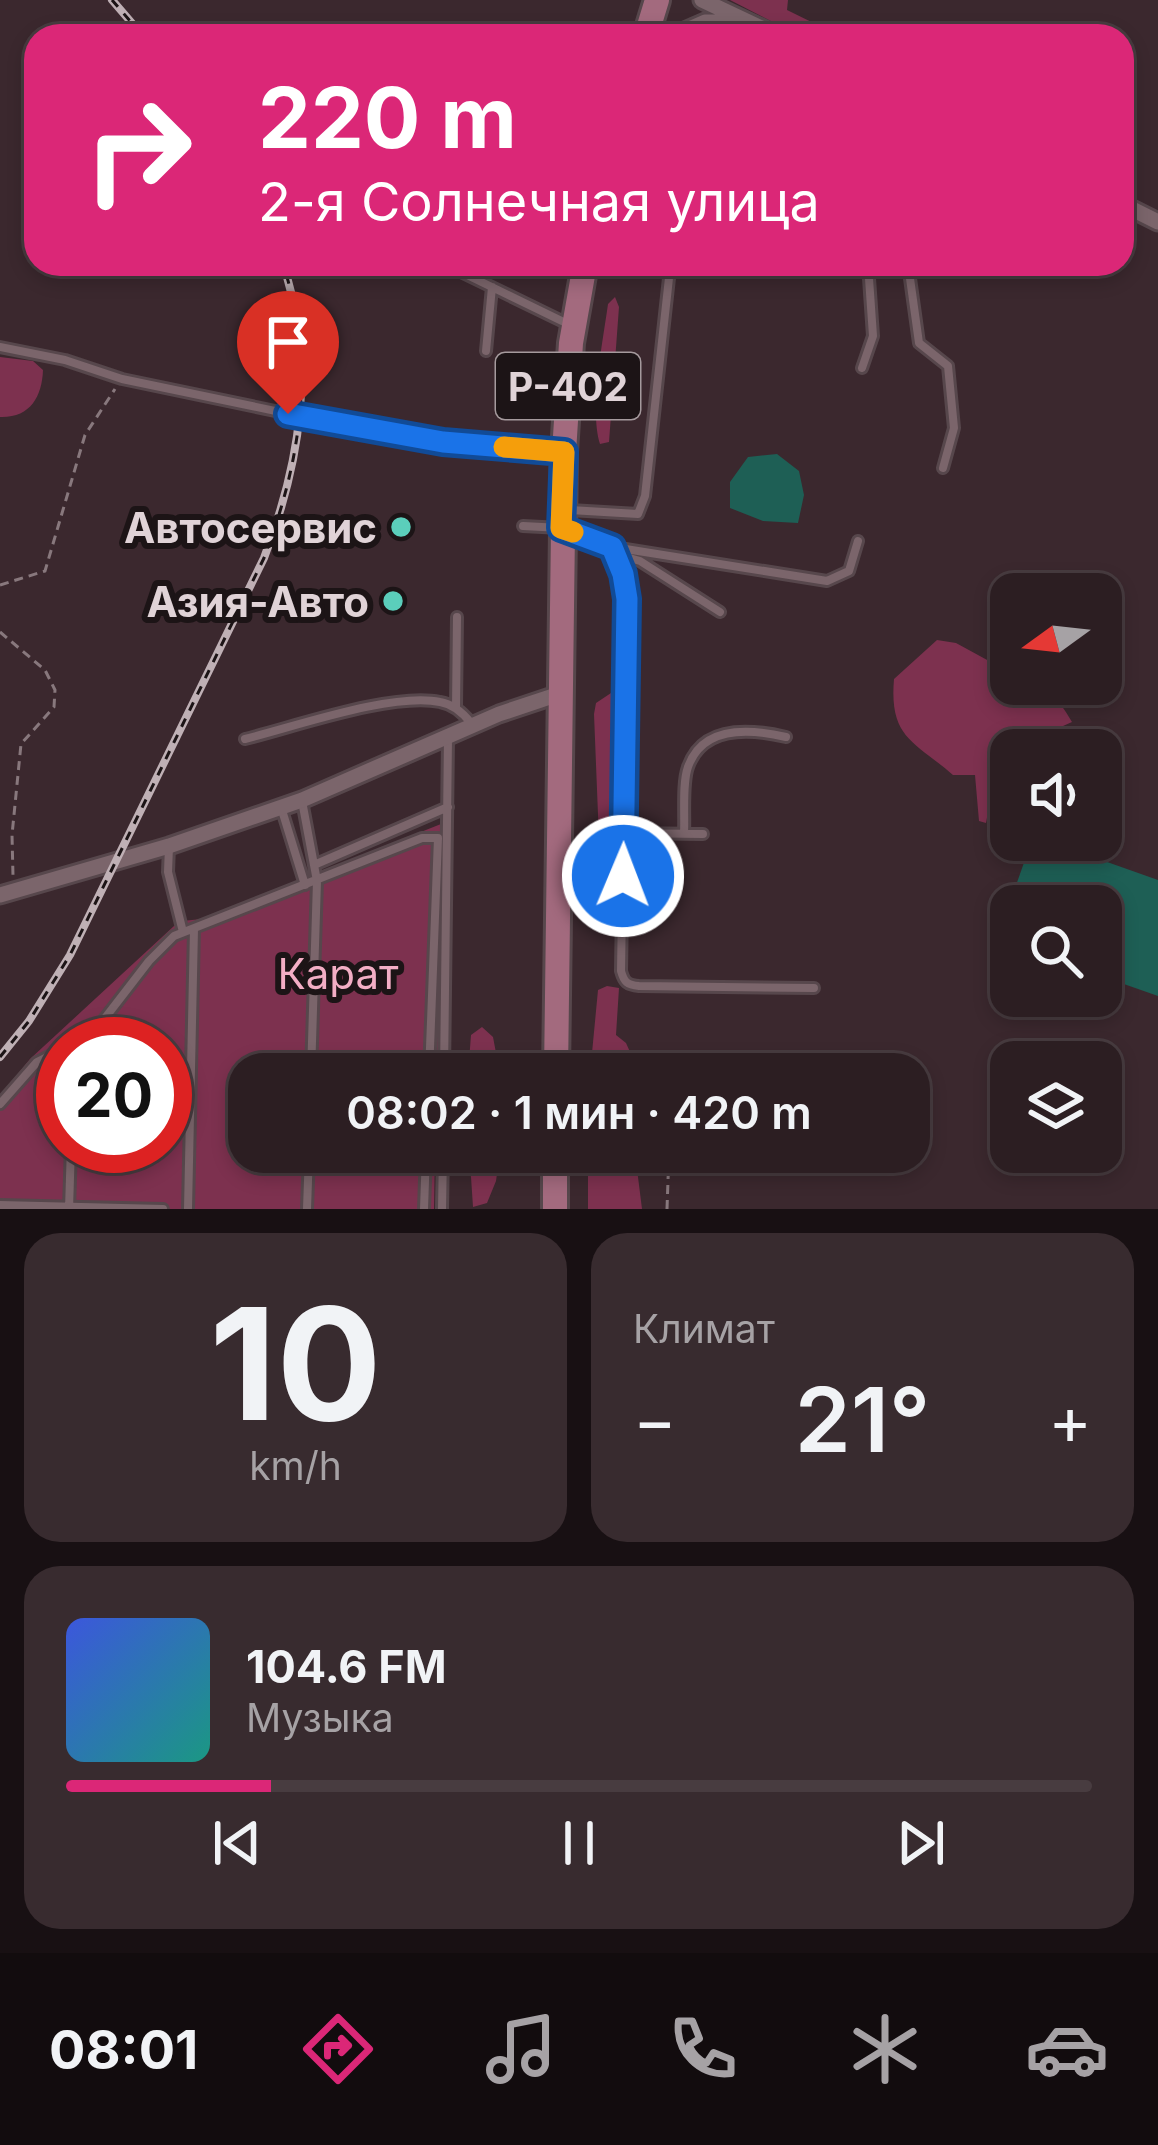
<!DOCTYPE html>
<html lang="ru">
<meta charset="utf-8">
<style>
body{margin:0;font-family:Inter,sans-serif;background:#382b2f;color:#f1f3f6;height:100vh;display:flex;flex-direction:column;font-size:45px;white-space:nowrap}
*{box-sizing:border-box;margin:0}
p{font-size:39px;color:#a6a2a5}
.icon{flex:none;width:66px;height:66px;fill:none;stroke:currentColor;stroke-width:2;stroke-linecap:round;stroke-linejoin:round}
.map{position:relative;height:1209px;overflow:hidden}
.sheet{display:flex;flex-direction:column;gap:24px;padding:24px;background:#181013;flex:1}
.sheet>*{flex:none}
.hud{position:absolute;left:24px;top:24px;width:1110px;height:252px;border-radius:36px;box-shadow:0 6px 18px #0003,0 0 0 3px #483c40;background:#db2777;color:#fff;overflow:hidden}
.needle{width:78px;rotate:255deg}
.tools{position:absolute;left:990px;top:573px;display:grid;gap:24px}
.tools a{display:grid;place-items:center;width:132px;height:132px;border-radius:24px;background:#2c1e22;box-shadow:0 6px 18px #0003,0 0 0 3px #483c40;font-size:60px}
.speed{position:absolute;left:36px;top:1017px;display:flex;gap:24px;font-size:60px;font-weight:700;text-align:center}
.speed>*{display:grid;place-content:center;width:156px;height:156px;border-radius:50%;background:#2c1e22;box-shadow:0 6px 18px #0003,0 0 0 3px #483c40;line-height:1}
.speed .limit{border:18px solid #d22;background:#fff;color:#111}
.pin{position:absolute;display:grid;place-items:center;width:102px;height:102px;color:#fff;margin:-123px -51px;border-radius:50% 50% 50% 0;rotate:-45deg;box-shadow:0 0 12px #0007}
.pin .icon{rotate:45deg}
.me{position:absolute;width:132px;margin:-66px;rotate:1deg;stroke-linejoin:round;filter:drop-shadow(0 0 9px #0008)}
.turn{display:flex;align-items:center;gap:42px;height:252px;padding:0 36px;font-size:54px}
.turn .icon{width:156px;height:156px;stroke-width:2.5}
.turn b{display:block;font-size:84px;line-height:102px}
.big{font-size:90px;font-weight:600;line-height:1.1}
.sheet .widget{flex:1;display:flex;flex-direction:column;justify-content:center;gap:18px;min-width:0;padding:0 42px;border-radius:36px;background:#382b2f}
.sheet .dial{align-items:center;gap:0}
.dial b{font-size:156px;line-height:1}
.song{display:flex;align-items:center;gap:36px}
.cover{width:144px;height:144px;border-radius:18px;background:linear-gradient(135deg,hsl(230 70% 55%),hsl(170 70% 35%))}
.played{height:12px;border-radius:6px;background:linear-gradient(90deg,#db2777 20%,#483c40 20%)}
.keys{display:flex;justify-content:space-around;direction:ltr}
.heat{display:flex;justify-content:space-between;align-items:center;font-size:66px;direction:ltr}
.sheet .tiles{flex:1;display:grid;gap:24px;grid-template-columns:1fr 1fr}
.widget:last-child{grid-column:span 2}
.trip{position:absolute;left:228px;top:1053px;width:702px;height:120px;border-radius:36px;background:#2c1e22;box-shadow:0 6px 18px #0003,0 0 0 3px #483c40;font-weight:600;line-height:120px;text-align:center}
.menu{display:flex;height:192px;justify-content:space-around;align-items:center;background:#120c0e;color:#a6a2a5}
.menu .icon{width:84px;height:84px}
.menu .on{color:#db2777}
.menu b{font-size:54px;color:#f1f3f6}
.map>svg:first-child{display:block}
.green{fill:#7d314f;fill-rule:evenodd}
.water{fill:#1e5f55}
.lines{fill:none;stroke-linecap:round;stroke-linejoin:round}
.service-casing{stroke:#57474c;stroke-width:14}
.minor-casing{stroke:#57474c;stroke-width:21}
.primary-casing{stroke:#57474c;stroke-width:30}
.path{stroke:#88787d;stroke-width:3;stroke-dasharray:9 6;stroke-linecap:butt}
.service{stroke:#7b656b;stroke-width:8}
.minor{stroke:#7b656b;stroke-width:15}
.primary{stroke:#a36a7e;stroke-width:24}
.rail-casing{stroke:#bfb0b5;stroke-width:8}
.rail{stroke:#1c1416;stroke-width:3;stroke-dasharray:9;stroke-linecap:butt}
.route-casing{stroke:#114b97;stroke-width:30}
.route{stroke:#1a73e8;stroke-width:21}
.slow{stroke:#f59e0b;stroke-width:21}
.poi-dot{fill:#5bcebb;stroke:#1c1416;stroke-width:4.5}
.labels{text-anchor:middle;dominant-baseline:central;stroke-width:12;stroke-linejoin:round;paint-order:stroke}
.shield{fill:#1c1416;stroke:#a59a9d;stroke-width:3}
.shield-label{font-size:39px;font-weight:bold;fill:#e0d3d7}
.poi-label{font-size:42px;font-weight:bold;fill:#e0d3d7;stroke:#1c1416;text-anchor:end}
.park-label{font-size:42px;fill:#f3aec5;stroke:#1c1416}
</style>
<div class="map">
<svg width="1158" height="1209" viewBox="0 0 1158 1209">
<rect width="100%" height="100%" fill="#3b282e"/>
<path class="green" d="M730,0H788L787,10L840,36H800Z
M615,297L619,307L609,442L600,444C589,410 603,341 608,304Z
M0,357L33,361L43,370C42,397 30,418 0,417Z
M937,640L956,643L1011,673V684C1044,684 1056,694 1072,722L1043,735L1032,750H1011V793L1005,789L992,790L986,823L979,821L975,775H953C914,741 889,738 894,679Z
M611,693L622,694C623,723 618,749 617,778L620,781L618,910L609,917L602,915L594,714L596,703Z
M441,824L444,839L438,1074H249V1152H435L434,1209H0V1096L30,1059L174,926L182,921L202,919ZM63,1044H165V1146H63Z
M607,986L619,988L616,1035L626,1043L640,1074H590L598,990Z
M482,1027L493,1037L500,1074H468L471,1035Z
M464,1152H500L496,1181L487,1203L473,1207L471,1177Z
M588,1152H639L637,1169L642,1209H588Z"/>
<path class="water" d="M777,454L799,471L804,495L798,523L763,521L730,508V482L748,457Z
M1032,840H1045L1158,880V996L1101,976V906H1011V944L997,939Z"/>
<g class="lines">
<g class="service-casing">
<path id="service" d="M908,264L919,343L948,366L954,428L943,468
M463,273L570,325
M0,347L65,360L122,379L309,418L443,442L557,452
M486,351L492,287
M862,368L873,336L868,264
M570,510L638,514L645,496L669,278
M523,526L561,528L612,547L623,574L627,599L621,971C624,982 627,985 639,986L814,988
M613,547L827,581L849,571L858,541
M619,555L640,561L720,612
M456,708L457,617
M245,739C294,727 393,692 440,702C453,704 463,713 471,723
M302,801L317,881L311,1074
M281,807L305,885
M623,833L703,834
M684,833C685,815 682,783 688,767C703,724 752,729 786,737
M169,846L168,872L183,932
M314,865L448,807
M78,1044L95,1031L149,961L174,936L422,838H438L429,1074
M444,1074L448,738
M0,1104L37,1062L63,1049
M0,1205L163,1209
M69,1209L71,1146
M188,1209L194,929
M307,1209L309,1152
M424,1209L426,1152
M442,1209L443,1152"/>
</g>
<g class="minor-casing">
<path id="minor" d="M702,0L778,36
M673,36L705,22H739
M1122,204L1158,222
M0,895L169,846L302,800L499,714L559,694"/>
</g>
<g class="primary-casing">
<path id="primary" d="M646,36L657,0
M556,1074L564,452L571,343L585,264
M555,1209V1152"/>
</g>
<path class="path" d="M0,585L45,571L85,435L115,389
M0,632L45,670L55,690L54,707L21,744L12,835L13,876
M667,1209L669,1152"/>
<use href="#service" class="service"/>
<use href="#minor" class="minor"/>
<use href="#primary" class="primary"/>
<g class="rail-casing">
<path id="rail" d="M112,0L143,36
M0,1057L29,1021L70,955L264,558C301,461 316,365 283,264"/>
</g>
<use href="#rail" class="rail"/>
</g>
<g class="lines">
<g class="route-casing">
<path id="route" d="M288,414L443,442L564,452L561,528L612,547L623,574L627,599L623,876"/>
</g>
<use href="#route" class="route"/>
<path class="slow" d="M504,447L564,452L561,528L573,532"/>
</g>
<g class="poi-dot">
<circle cx="401" cy="527" r="12"/>
<circle cx="393" cy="601" r="12"/>
</g>
<g class="labels">
<rect class="shield" x="496" y="353" width="144" height="66" rx="9"/>
<g class="shield-label">
<text x="568" y="386">Р-402</text>
</g>
<g class="poi-label">
<text x="377" y="527">Автосервис</text>
<text x="369" y="601">Азия-Авто</text>
</g>
<g class="park-label">
<text x="338" y="973">Карат</text>
</g>
</g>
</svg>
<div class="tools">
<a><svg class="needle" viewBox="-14 -14 28 28"><path d="M0-13l5 13h-10z" fill="#e53935"/><path d="M0 13l5-13h-10z" fill="#a6a2a5"/></svg></a>
<a><svg class="icon" aria-label="sound" viewBox="0 0 24 24"><path d="M4 9h4l5-4v14l-5-4H4zM17 9q2 3 0 6"/></svg></a>
<a><svg class="icon" aria-label="search" viewBox="0 0 24 24"><circle cx="10" cy="10" r="6"/><path d="M15 15l6 6"/></svg></a>
<a><svg class="icon" aria-label="layers" viewBox="0 0 24 24"><path d="M12 4l9 5-9 5-9-5zM3 14l9 5 9-5"/></svg></a>
</div>
<div class="speed"><div class="limit">20</div></div>
<div class="pin" style="left:288px;top:414px;background:#d93025"><svg class="icon" aria-label="arrive" viewBox="0 0 24 24"><path d="M6 21V4h12l-3 4 3 4H6"/></svg></div>
<svg class="me" style="left:623px;top:876px" viewBox="-20 -20 40 40"><circle r="17" fill="#1a73e8" stroke="#fff" stroke-width="3"/><path d="M0-11L8 9 0 5-8 9z" fill="#fff"/></svg>
<div class="trip">08:02 · 1 мин · 420 m</div>
<div class="hud">
<div class="turn"><svg class="icon" aria-label="right" viewBox="0 0 24 24"><path d="M7 20v-9h11M14 6l5 5-5 5"/></svg><div><b>220 m</b>2-я Солнечная улица</div></div>
</div>
</div>
<section class="sheet">
<div class="tiles">
<div class="widget dial"><b>10</b><p>km/h</p></div>
<div class="widget"><p>Климат</p>
<div class="heat"><a>−</a><b class="big">21°</b><a>+</a></div>
</div>
<div class="widget">
<div class="song"><i class="cover"></i><div><b>104.6 FM</b><p>Музыка</p></div></div>
<div class="played"></div>
<div class="keys"><svg class="icon" aria-label="previous" viewBox="0 0 24 24"><path d="M18 5L8 12l10 7zM5 5v14"/></svg><svg class="icon" aria-label="pause" viewBox="0 0 24 24"><path d="M8 5v14M16 5v14"/></svg><svg class="icon" aria-label="next" viewBox="0 0 24 24"><path d="M6 5l10 7-10 7zM19 5v14"/></svg></div>
</div>
</div>
</section>
<nav class="menu">
<b>08:01</b>
<svg class="icon on" aria-label="directions" viewBox="0 0 24 24"><path d="M12 3l9 9-9 9-9-9zM9 14v-3h6M13 9l2 2-2 2"/></svg>
<svg class="icon" aria-label="music" viewBox="0 0 24 24"><path d="M9 18V5l10-2v13"/><circle cx="6" cy="18" r="3"/><circle cx="16" cy="16" r="3"/></svg>
<svg class="icon" aria-label="phone" viewBox="0 0 24 24"><path d="M5 4h4l2 5-3 2q2 4 5 5l2-3 5 2v4C11 20 4 13 5 4z"/></svg>
<svg class="icon" aria-label="climate" viewBox="0 0 24 24"><path d="M12 3v18M4 7l16 10M4 17L20 7"/></svg>
<svg class="icon" aria-label="car" viewBox="0 0 24 24"><path d="M5 17H2v-5l4-1 3-4h7l3 4 3 1v5h-3M9 17h6M6 11h13"/><circle cx="7" cy="17" r="2"/><circle cx="17" cy="17" r="2"/></svg>
</nav>
